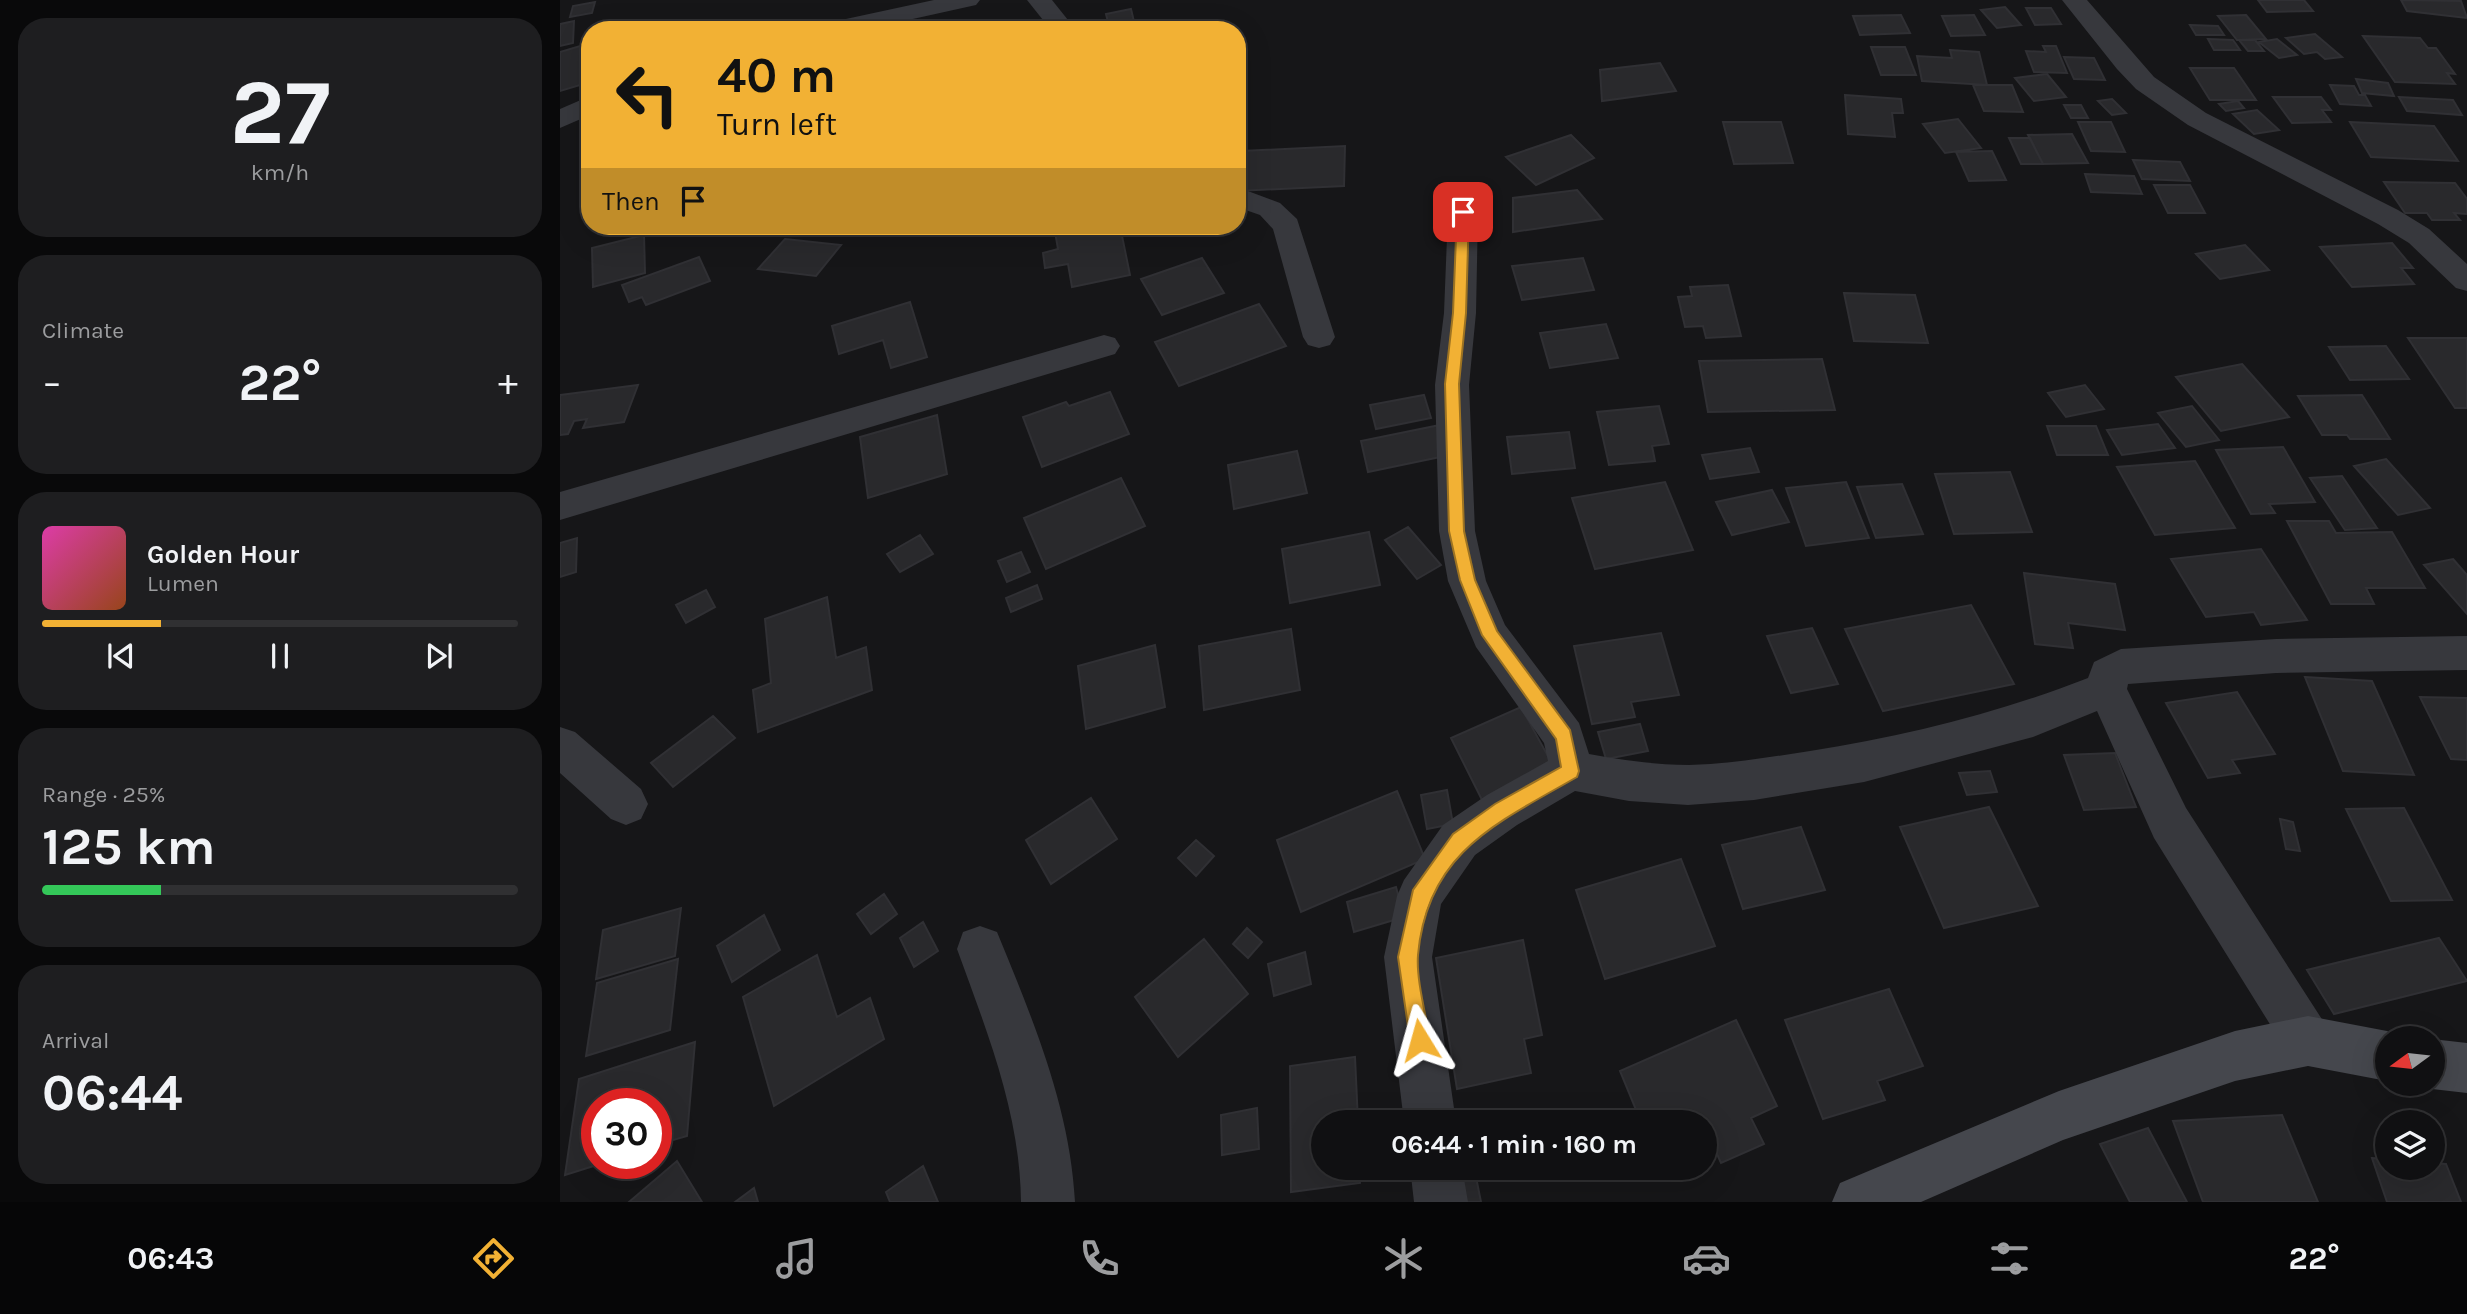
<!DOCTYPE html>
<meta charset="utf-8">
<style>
body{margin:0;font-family:Karla,sans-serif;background:#1e1e20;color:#f1f3f6;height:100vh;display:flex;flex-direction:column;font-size:26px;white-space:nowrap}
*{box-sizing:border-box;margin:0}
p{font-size:23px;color:#9c9d9f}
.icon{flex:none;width:38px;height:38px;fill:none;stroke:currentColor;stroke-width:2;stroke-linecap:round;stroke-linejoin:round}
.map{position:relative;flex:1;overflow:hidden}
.panel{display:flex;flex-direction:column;gap:18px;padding:18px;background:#09090a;width:560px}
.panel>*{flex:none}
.banner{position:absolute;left:21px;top:21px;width:665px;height:214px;border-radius:28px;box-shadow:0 7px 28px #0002,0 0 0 2px #303032;background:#f2b134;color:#111;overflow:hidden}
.needle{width:46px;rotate:255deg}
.buttons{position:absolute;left:1815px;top:1026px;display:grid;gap:14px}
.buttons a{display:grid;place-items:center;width:70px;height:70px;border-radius:50%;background:#101012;box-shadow:0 7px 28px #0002,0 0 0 2px #303032;font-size:35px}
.speed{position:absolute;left:21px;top:1088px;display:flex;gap:14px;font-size:35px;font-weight:700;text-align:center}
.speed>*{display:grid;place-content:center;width:91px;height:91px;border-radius:50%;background:#101012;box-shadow:0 7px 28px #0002,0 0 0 2px #303032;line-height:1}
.speed .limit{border:10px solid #d22;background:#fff;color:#111}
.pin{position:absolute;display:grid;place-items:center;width:60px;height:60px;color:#fff;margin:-30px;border-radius:14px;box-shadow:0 4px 10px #0006}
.me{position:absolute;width:77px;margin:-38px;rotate:352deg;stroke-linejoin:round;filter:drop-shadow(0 0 5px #0008)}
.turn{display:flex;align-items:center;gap:24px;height:147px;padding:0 21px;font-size:32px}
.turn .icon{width:91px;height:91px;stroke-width:2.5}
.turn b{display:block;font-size:49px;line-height:60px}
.then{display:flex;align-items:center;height:66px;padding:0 21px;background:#0003;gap:14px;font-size:26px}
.big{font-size:52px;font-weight:700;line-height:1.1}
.panel .card{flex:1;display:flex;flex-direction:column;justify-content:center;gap:10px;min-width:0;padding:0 24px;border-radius:28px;background:#1e1e20}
.panel .dial{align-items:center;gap:0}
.dial b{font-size:91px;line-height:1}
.song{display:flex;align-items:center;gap:21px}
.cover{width:84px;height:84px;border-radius:10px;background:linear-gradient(135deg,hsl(320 70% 55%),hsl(20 70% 35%))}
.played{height:7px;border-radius:4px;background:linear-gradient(90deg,#f2b134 25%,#303032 25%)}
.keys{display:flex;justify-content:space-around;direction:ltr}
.heat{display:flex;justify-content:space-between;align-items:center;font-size:38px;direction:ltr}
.charge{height:10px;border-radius:5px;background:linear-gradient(90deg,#34c759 25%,#303032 0)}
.trip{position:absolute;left:751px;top:1110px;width:406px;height:70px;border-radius:35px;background:#101012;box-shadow:0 7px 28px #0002,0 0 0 2px #303032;font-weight:700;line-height:70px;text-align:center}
.tabs{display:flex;height:112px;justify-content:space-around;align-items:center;background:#060607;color:#9c9d9f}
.tabs .icon{width:49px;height:49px}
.tabs .active{color:#f2b134}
.tabs b{font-size:32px;color:#f1f3f6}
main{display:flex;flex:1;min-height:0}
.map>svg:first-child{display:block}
.building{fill:#29292c;stroke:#303034;stroke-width:2}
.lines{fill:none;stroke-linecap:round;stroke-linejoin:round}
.street{fill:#37383d;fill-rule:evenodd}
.secondary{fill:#45474d;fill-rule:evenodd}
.route{fill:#f2b134;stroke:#9d7322;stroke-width:2}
</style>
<main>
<section class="panel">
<div class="card dial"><b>27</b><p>km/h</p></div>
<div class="card"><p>Climate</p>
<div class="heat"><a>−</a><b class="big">22°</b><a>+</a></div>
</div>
<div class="card">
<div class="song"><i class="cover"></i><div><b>Golden Hour</b><p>Lumen</p></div></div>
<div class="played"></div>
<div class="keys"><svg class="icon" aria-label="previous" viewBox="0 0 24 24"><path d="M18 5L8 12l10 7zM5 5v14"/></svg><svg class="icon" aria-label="pause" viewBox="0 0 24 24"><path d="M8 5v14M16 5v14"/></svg><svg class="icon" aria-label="next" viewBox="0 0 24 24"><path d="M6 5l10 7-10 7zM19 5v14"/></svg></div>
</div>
<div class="card"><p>Range · 25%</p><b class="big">125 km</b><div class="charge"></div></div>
<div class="card"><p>Arrival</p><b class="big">06:44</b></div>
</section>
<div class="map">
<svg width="1907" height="1202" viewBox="0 0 1907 1202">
<rect width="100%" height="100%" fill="#161618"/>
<path class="building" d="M1698,0H1744L1753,11L1707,12Z
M1841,0L1901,1L1907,18L1847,11Z
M35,2L32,13L10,17L13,6Z
M1445,7L1461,25L1437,28L1421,10Z
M1466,8H1491L1501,24L1475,25Z
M571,9L576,30H550L546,14Z
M1341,15L1350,33L1300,35L1293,16Z
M1414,15L1425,35L1391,36L1382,16Z
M1686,15L1706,39L1677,40L1658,16Z
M14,21L13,43L0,46V24Z
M395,25L394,30H348Z
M1630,25L1658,26L1664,35H1636Z
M1755,34L1782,57L1765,59L1757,52L1744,54L1726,38Z
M1803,36L1860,38L1868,48H1876L1895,74L1887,73L1895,84L1835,82Z
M1648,39L1673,40L1680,50H1654Z
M1717,39L1737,55L1719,58L1699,42Z
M1679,40H1695L1704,51H1688Z
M30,43V82L0,91V52Z
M1483,46H1496L1507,73L1474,72L1466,51L1486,52Z
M1311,47H1345L1356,75H1321Z
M1390,50L1419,52L1427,85L1362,81L1357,56L1392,58Z
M1504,57L1534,58L1545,80L1514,79Z
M1100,63L1116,91L1042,101L1040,70Z
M1630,68H1674L1696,100H1650Z
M1487,74L1506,97L1474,101L1455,78Z
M1796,79L1828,83L1834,96L1802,93Z
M1413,85H1452L1463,112L1424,111Z
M1770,85L1794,86L1799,95H1805L1811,106L1780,104Z
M1285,95L1341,99L1343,113H1332L1335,137L1288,134Z
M1713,97H1761L1771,110H1762L1771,122L1732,123Z
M1839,97L1893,100L1902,115L1847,111Z
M1552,99L1566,113L1552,115L1538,101Z
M1678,101L1684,108L1666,111L1659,104Z
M1504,105H1521L1528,118H1511Z
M1697,110L1719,130L1694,134L1673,114Z
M1398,119L1421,148L1385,153L1363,124Z
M1163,122H1221L1233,163L1174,164Z
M1518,122H1551L1565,152L1531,151Z
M1790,122L1874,126L1898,161L1811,157Z
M1512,134L1528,163L1483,164L1468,135Z
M1011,135L1034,158L976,185L946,157Z
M1449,138H1470L1483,164H1461Z
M785,146L784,186L677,191L682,151Z
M1432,151L1446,180L1409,181L1396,152Z
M1573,160L1620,162L1630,181L1582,179Z
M1525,174L1574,176L1582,194L1531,192Z
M1824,182L1895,183L1907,199V214L1894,213L1900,220H1872L1867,213H1845Z
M1594,185H1630L1645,213H1608Z
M1017,190L1042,219L953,232V198Z
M494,226H560L570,275L512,287L508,264L485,268L483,253L498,249Z
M84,235L85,273L33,287L32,248Z
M225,239L281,245L256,276L198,269Z
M1832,243L1853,268H1841L1854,284L1792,287L1760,247Z
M1685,245L1709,270L1660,279L1636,254Z
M139,257L150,281L86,305L82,297L69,302L62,285Z
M642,258L664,293L602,315L581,279Z
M1023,258L1034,290L962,300L952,266Z
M1168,285L1181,336L1146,338L1143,326L1125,327L1118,297L1132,296L1130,287Z
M1284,293L1355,295L1368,343L1294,341Z
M350,302L367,357L331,368L323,340L279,354L272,326Z
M699,304L726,346L619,386L595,342Z
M1046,324L1058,358L990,368L980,333Z
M1848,338H1907V408H1895Z
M1826,346L1849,379L1790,380L1769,347Z
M1262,359L1275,410L1148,412L1139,361Z
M1682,364L1729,417L1661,431L1616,377Z
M78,385L64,422L23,428L27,419L14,421L8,434L0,435V395Z
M1525,385L1544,409L1506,417L1488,393Z
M550,392L569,434L482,467L463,417L506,402L509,406Z
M864,395L871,418L816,429L810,405Z
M1802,395L1830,439H1790L1787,435H1762L1738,396Z
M1099,406L1109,444L1092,446L1095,461L1049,465L1037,412Z
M1632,406L1659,440L1626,447L1598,413Z
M377,415L387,474L308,498L300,437Z
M1598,424L1615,448L1562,455L1547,430Z
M880,425L890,455L808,472L801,441Z
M1487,426H1536L1548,455H1497Z
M1009,432L1015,468L952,474L947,437Z
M1723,447L1755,502L1709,504L1715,513L1691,514L1656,450Z
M1190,448L1199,472L1150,479L1142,455Z
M737,451L747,493L674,509L668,465Z
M1826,459L1870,508L1838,515L1794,466Z
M1635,461L1675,528L1595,535L1557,467Z
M1450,472L1472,532L1394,534L1375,474Z
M1782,476L1817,528L1785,530L1750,478Z
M561,478L585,526L486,569L464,518Z
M1105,482L1133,550L1035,569L1012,498Z
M1286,482L1309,538L1246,546L1226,488Z
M1342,484L1363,534L1316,538L1297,487Z
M1212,490L1229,522L1172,535L1156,502Z
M1727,521H1769L1776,533L1832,532L1865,588H1806L1814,604H1771Z
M848,527L881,565L857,579L825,540Z
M809,532L820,585L730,603L722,549Z
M360,535L373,554L340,572L327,554Z
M17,538L16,572L0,577V543Z
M1701,549L1747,620L1701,625L1694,612L1646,617L1611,559Z
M461,552L470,572L447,582L438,561Z
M1893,559L1907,575V614L1864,565Z
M1464,573L1555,584L1565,630L1508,623L1513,648L1475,644Z
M477,585L482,599L451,612L446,598Z
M146,590L155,607L126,623L116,605Z
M267,597L276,658L306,647L312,690L198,732L193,690L211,683L205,619Z
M1411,605L1454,684L1323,711L1285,629Z
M1252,628L1278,684L1231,693L1207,636Z
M731,629L740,690L644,710L639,646Z
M1101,633L1119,695L1071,702L1075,717L1032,724L1014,646Z
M595,645L605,707L526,729L518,666Z
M1745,677L1812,681L1854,775L1783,771Z
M1677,692L1715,754L1672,760L1680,773L1648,778L1606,703Z
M1860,697L1907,698V760L1891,759Z
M961,707L995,769L923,802L891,738Z
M153,716L175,738L113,787L91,763Z
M1080,724L1088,751L1046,759L1038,732Z
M1555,753L1576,807L1524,810L1504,755Z
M1430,771L1437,792L1407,795L1399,773Z
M887,790L893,824L867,829L861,795Z
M837,791L865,859L741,912L717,840Z
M531,798L557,839L491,884L466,840Z
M1429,807L1478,906L1384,928L1340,827Z
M1844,808L1892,900L1831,901L1786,809Z
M1720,819L1733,822L1740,851L1726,849Z
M1241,827L1265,890L1183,909L1162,845Z
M636,840L654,856L636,876L618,858Z
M1121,859L1155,946L1045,979L1016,890Z
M836,887L844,917L794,932L787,902Z
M324,894L337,914L311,934L297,914Z
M121,908L115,956L36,979L43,930Z
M204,915L220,950L172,982L157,946Z
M363,922L378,951L354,967L340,938Z
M687,928L702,942L688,958L673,944Z
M1879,938L1907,981L1774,1014L1747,970Z
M644,939L688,994L618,1057L575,997Z
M963,940L982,1035L964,1039L971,1073L897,1089L876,958Z
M745,952L751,984L714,996L708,964Z
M257,955L277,1017L310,998L324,1039L214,1106L183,997Z
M118,959L110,1030L26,1056L37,983Z
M1329,989L1363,1066L1317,1081L1325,1100L1263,1119L1225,1020Z
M1176,1020L1217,1106L1191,1118L1204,1144L1161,1163L1147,1132L1144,1133V1122H1081L1060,1071Z
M135,1042L127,1136L96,1145V1104H37V1164H40L5,1175L19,1079Z
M795,1057L798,1122H763V1167H799L800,1183L731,1192L730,1066Z
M697,1108L699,1149L662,1155L661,1115Z
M1722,1115L1758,1202H1643L1613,1121Z
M1588,1128L1627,1202H1570L1540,1144Z
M1812,1158L1827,1159V1167H1872V1163L1886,1164L1901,1202H1827Z
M117,1161L142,1202H69Z
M363,1166L378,1202H330L326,1192Z
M886,1167H914L921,1202H893Z
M194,1188L198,1202H175Z"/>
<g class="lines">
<path class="street" d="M374,0H420L416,5L303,30H255L258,25Z
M467,0H492L516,30H491Z
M1502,0H1527L1594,77L1646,113L1838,210L1869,229L1907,264V291L1896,288L1849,243L1818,224L1628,125L1576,89L1557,69Z
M30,96V115L0,128V109Z
M677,187L720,203L737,219L775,337L770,345L759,348L748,345L743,337L713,229L700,215L677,207Z
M903,203L913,205L918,212L916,313L909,385L915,531L926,581L945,625L1019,723L1029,754C1062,760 1096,765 1129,765C1170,764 1210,757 1250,751C1345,736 1438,713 1528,678L1534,662L1561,649L1716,639L1907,636V670L1716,673L1568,684L1567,689L1626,808L1765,1024L1773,1041L1765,1058L1748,1066L1731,1058L1594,838L1537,711L1473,737L1304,782L1194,800L1128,805L1069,801L1015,791L957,825L915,855L881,904L872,957L896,1122H844L824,957L837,896L844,880L883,825L927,795L988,761L984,743L916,647L888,581L879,531L875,385L884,313L888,212L893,205Z
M544,335L555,338L560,346L555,354L0,520V492Z
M0,727L15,732L81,789L88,804L81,819L66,825L51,819L0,773Z
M420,926L437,932C473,1020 510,1107 515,1202H461C460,1112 427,1032 397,949L403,932Z
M850,1167H902L908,1202H854Z"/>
<path class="secondary" d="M1748,1016L1827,1031L1843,1038H1827V1081L1748,1066L1675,1081L1503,1140L1361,1202H1272L1280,1183L1499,1091L1675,1031Z
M1872,1039L1907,1043V1093L1872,1089L1858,1083H1872Z"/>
</g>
<path class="route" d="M903,208L909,212L906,313L899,384L904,531L915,580L937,631L1010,730L1019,771L1017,777C937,823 867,852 858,955C856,979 866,1015 870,1040L867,1047L860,1050L853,1047L850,1040L838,957L853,890L893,834L935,804L1001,767L996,739L922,635L900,580L889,531L885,384L893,313L897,212Z"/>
</svg>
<div class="buttons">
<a><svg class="needle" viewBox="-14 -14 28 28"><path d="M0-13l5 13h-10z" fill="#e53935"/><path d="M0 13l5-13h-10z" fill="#9c9d9f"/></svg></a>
<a><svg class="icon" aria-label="layers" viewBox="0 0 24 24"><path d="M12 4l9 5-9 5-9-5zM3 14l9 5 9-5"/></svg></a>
</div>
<div class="speed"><div class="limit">30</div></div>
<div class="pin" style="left:903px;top:212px;background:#d93025"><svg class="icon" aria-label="arrive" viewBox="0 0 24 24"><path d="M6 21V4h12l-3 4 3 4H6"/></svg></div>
<svg class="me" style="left:860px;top:1040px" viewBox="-20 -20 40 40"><path d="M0-17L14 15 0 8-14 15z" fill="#f2b134" stroke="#fff" stroke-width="4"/></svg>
<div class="trip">06:44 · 1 min · 160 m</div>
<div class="banner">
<div class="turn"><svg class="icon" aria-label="left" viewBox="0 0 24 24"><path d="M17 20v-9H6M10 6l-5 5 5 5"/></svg><div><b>40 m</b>Turn left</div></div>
<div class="then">Then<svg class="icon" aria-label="arrive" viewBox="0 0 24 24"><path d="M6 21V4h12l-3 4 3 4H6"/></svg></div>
</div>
</div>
</main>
<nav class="tabs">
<b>06:43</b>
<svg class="icon active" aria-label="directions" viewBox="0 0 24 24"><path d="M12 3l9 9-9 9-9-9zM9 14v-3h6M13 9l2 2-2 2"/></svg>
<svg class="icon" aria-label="music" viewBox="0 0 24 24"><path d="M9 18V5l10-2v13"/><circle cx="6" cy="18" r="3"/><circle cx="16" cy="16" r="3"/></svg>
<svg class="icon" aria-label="phone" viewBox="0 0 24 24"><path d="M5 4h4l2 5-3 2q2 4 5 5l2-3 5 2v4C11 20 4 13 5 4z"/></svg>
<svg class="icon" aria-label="climate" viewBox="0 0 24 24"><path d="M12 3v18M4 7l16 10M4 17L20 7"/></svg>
<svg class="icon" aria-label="car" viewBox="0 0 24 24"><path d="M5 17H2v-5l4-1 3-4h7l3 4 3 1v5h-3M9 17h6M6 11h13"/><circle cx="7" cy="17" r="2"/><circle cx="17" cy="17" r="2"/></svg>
<svg class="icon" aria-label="filters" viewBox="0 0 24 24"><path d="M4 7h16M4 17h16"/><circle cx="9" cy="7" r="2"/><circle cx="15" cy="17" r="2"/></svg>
<b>22°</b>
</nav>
